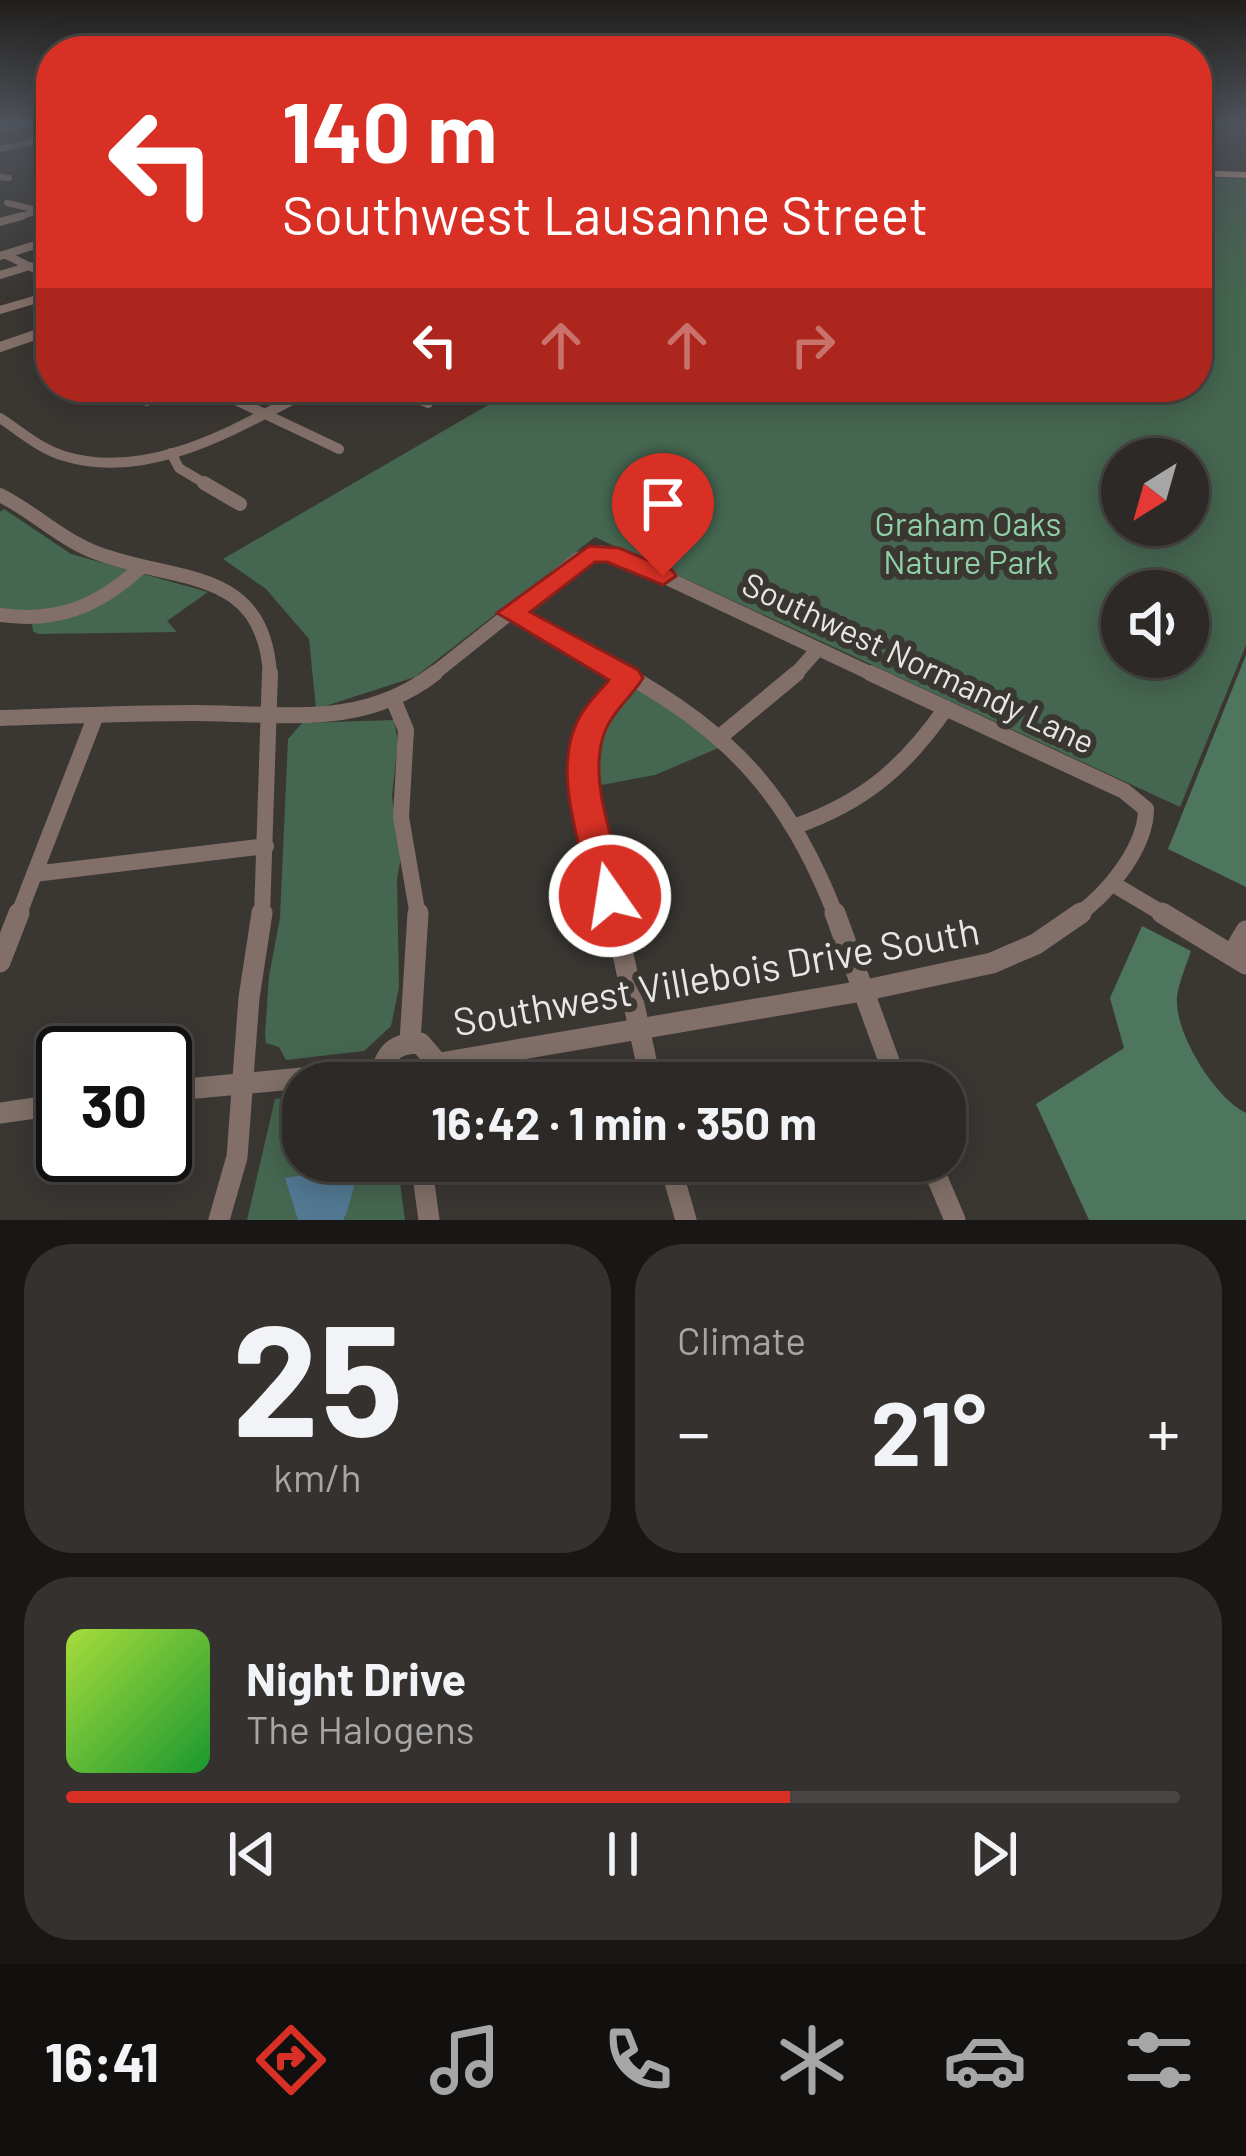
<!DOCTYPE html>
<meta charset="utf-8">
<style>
body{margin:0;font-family:Barlow,sans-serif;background:#34312e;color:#f1f3f6;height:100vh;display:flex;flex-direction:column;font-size:45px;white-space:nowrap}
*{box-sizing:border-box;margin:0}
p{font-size:39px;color:#a6a6a7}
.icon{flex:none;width:66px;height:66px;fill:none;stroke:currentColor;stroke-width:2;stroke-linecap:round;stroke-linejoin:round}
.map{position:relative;height:1220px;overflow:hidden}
.drawer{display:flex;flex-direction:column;gap:24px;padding:24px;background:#181715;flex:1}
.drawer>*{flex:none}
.banner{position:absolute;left:36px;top:36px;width:1176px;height:366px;border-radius:48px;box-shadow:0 6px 30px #0003,0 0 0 3px #484543;background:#d93025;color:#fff;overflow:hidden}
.needle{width:78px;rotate:217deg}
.controls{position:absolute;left:1101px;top:438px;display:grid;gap:24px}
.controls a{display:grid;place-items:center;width:108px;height:108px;border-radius:50%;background:#2c2926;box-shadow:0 6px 30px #0003,0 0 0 3px #484543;font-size:60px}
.speed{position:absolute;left:36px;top:1026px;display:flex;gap:24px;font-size:60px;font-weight:700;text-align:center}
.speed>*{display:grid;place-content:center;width:156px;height:156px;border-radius:50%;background:#2c2926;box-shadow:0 6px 30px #0003,0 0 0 3px #484543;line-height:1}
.speed .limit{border:6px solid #111;border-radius:18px;background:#fff;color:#111}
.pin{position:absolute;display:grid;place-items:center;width:102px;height:102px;color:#fff;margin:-123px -51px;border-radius:50% 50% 50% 0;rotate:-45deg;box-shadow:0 0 12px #0007}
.pin .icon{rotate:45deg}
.me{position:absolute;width:132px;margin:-66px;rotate:347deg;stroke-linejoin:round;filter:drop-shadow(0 0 9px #0008)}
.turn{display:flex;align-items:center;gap:42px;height:252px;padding:0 48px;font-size:54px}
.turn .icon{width:156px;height:156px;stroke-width:2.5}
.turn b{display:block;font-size:84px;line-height:102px}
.lanes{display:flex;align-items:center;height:114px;padding:0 48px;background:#0003;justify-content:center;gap:60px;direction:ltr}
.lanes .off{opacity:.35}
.big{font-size:90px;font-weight:700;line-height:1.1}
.drawer .tile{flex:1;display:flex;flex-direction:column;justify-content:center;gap:18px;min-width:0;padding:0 42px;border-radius:48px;background:#34312e}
.drawer .dial{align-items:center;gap:0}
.dial b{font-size:156px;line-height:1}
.song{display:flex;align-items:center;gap:36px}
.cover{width:144px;height:144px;border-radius:18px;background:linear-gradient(135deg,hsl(80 70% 55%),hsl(130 70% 35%))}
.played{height:12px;border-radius:6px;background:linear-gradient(90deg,#d93025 65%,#484543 65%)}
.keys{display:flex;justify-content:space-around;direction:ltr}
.heat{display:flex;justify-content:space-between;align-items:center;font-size:66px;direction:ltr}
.drawer .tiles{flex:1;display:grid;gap:24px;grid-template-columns:1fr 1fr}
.tile:last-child{grid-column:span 2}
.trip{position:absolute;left:282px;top:1062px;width:684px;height:120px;border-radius:48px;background:#2c2926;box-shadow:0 6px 30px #0003,0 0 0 3px #484543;font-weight:700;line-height:120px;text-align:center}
.dock{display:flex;height:192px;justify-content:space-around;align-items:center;background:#12100f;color:#a6a6a7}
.dock .icon{width:84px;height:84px}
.dock .on{color:#d93025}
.dock b{font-size:54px;color:#f1f3f6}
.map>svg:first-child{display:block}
.green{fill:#456651;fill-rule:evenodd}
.forest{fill:#4e755d}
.water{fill:#527892}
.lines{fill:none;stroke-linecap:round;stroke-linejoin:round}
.stream{stroke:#527892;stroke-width:3}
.minor-far5{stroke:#826f69;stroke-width:6}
.minor-far4{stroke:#826f69;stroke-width:8}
.minor-far3{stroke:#826f69;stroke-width:10}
.minor-far2{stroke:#826f69;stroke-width:14}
.minor-far1{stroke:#826f69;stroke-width:16}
.minor{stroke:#826f69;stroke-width:21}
.major{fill:#cca698;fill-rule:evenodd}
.route{fill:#d93025;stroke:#8d1f18;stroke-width:3}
.labels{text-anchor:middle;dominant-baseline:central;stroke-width:12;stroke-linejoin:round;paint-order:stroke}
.park-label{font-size:33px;fill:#8fd0a7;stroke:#3a3733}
.street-label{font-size:33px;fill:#e8e6e4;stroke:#3a3733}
.near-street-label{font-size:39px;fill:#e8e6e4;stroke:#3a3733}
</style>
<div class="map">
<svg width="1246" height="1220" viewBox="0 0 1246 1220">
<rect width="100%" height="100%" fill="#3a3733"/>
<path class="green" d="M1197,176L1246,179V645L1180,807L595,537L415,677L316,709L309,639L266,589L223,559L519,387H1197ZM1122,459H1188V525H1122ZM1122,591H1188V657H1122Z
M4,509L71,554L208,592L167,621L177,632L38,634L33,631L31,616L0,611V512Z
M628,678L730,743L655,775L585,788L584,746Z
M394,720L398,742L392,796L401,856L397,880L399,987L391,1026L364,1051L286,1060L279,1047L266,1043L265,1035L269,976L280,918L288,739L302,723Z
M303,1096V1161H397L405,1220H247L275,1099Z"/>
<path class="forest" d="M1246,655V887L1168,849Z
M1142,926L1191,951C1186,966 1179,982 1177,997C1174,1033 1215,1098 1246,1113V1220H1089L1036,1104L1124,1048L1110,998Z"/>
<path class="water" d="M325,1161H361L347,1212L343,1220H298L285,1178L323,1172Z"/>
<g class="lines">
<path class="stream" d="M0,132L29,124"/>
<path class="minor-far5" d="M0,149L51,137
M0,177L9,178
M7,203L51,213
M11,219L35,212"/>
<path class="minor-far4" d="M0,222L22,216
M6,255L51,277
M0,256L51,240
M0,275L30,266
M0,310L51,295
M30,337L51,329"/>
<path class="minor-far3" d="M0,347L38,334
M208,387L339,449
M390,387L428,403
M147,401L179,387
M0,418C20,431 40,449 64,456C152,483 241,425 317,387
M171,453L179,468L209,486"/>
<path class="minor-far2" d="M204,483L240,504
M0,495C34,512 62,540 97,553C174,583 265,565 270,676
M511,613L628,676
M0,615C58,623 99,606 141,567
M431,676L578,559L600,552L624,558L876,676
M794,676L818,649"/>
<path class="minor-far1" d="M623,673C733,733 791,799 836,916
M870,673L1124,791L1146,809C1146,848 1107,895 1076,916
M394,701L406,730L401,817L418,916
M0,718C65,716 130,713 195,713C281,713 362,730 435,673
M721,736L797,673
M796,826C864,802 905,767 946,708
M34,874L266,846
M1113,884L1167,916
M18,916L96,715
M262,916L270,673
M614,916C595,828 557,753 628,678"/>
<path class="minor" d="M614,913L651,1083
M835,913L897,1083
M1162,913L1246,964
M1232,955L1246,931
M0,962L19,913
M410,1042L418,913
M434,1064L862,991L992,963L1036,944L1081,913
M378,1083C385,1056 390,1043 420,1043L433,1058L428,1083
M165,1091L377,1071
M0,1113L63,1104
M421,1161L429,1220
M669,1161L686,1220
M930,1161L955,1220
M219,1220L237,1157L249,998L262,913"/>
<path class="major" d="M1197,170L1246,172V178L1197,176Z"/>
</g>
<linearGradient id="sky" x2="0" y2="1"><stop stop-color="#201e1c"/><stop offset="0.42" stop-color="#4f535b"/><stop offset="1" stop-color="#4f535b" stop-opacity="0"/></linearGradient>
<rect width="1246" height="295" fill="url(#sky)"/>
<path class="route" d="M589,546L619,548L672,570L676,576L663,585L607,562H595L530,612L638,670L643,678C632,696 613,711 605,731C586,779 616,848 628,896L623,907L610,912L597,907L591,896C580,841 551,770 579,718C586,704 599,692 609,680L497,613Z"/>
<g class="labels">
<g class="park-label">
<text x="968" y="523">Graham Oaks<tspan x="968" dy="38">Nature Park</tspan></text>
</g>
<g class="street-label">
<text transform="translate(919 662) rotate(25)">Southwest Normandy Lane</text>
</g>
<g class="near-street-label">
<text transform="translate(716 975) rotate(-10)">Southwest Villebois Drive South</text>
</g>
</g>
</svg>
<div class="controls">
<a><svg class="needle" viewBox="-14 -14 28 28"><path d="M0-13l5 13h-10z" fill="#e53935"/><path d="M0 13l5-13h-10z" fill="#a6a6a7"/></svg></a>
<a><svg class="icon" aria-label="sound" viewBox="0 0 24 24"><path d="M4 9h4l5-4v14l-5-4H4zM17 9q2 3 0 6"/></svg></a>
</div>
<div class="speed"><div class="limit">30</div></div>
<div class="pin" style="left:663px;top:576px;background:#d93025"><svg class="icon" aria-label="arrive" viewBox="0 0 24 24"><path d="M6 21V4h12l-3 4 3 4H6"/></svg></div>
<svg class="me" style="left:610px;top:896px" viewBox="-20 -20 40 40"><circle r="17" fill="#d93025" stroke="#fff" stroke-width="3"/><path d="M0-11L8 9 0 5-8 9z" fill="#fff"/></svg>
<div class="trip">16:42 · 1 min · 350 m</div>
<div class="banner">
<div class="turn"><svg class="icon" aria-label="left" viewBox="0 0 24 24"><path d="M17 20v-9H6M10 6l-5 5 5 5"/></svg><div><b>140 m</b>Southwest Lausanne Street</div></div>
<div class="lanes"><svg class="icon" aria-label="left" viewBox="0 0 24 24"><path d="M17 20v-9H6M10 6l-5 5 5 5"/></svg><svg class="icon off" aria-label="ahead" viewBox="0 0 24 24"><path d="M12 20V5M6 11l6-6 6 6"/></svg><svg class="icon off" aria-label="ahead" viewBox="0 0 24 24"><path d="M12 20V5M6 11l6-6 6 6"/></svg><svg class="icon off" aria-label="right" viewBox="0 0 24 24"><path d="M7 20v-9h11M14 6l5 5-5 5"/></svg></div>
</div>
</div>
<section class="drawer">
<div class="tiles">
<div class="tile dial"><b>25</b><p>km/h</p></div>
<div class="tile"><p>Climate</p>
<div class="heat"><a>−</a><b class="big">21°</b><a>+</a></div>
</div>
<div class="tile">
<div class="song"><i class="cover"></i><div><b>Night Drive</b><p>The Halogens</p></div></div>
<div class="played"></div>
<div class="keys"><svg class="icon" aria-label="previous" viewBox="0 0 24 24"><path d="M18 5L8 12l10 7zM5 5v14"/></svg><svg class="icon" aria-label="pause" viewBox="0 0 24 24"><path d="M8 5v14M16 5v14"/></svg><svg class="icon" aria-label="next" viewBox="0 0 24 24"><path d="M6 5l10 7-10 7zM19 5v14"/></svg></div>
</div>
</div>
</section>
<nav class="dock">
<b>16:41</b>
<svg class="icon on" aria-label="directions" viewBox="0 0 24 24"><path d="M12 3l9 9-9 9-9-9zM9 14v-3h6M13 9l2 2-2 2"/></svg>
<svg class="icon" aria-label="music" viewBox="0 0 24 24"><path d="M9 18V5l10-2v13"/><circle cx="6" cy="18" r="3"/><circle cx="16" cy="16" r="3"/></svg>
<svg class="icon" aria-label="phone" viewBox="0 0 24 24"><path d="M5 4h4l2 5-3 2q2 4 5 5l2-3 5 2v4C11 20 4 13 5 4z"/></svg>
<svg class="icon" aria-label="climate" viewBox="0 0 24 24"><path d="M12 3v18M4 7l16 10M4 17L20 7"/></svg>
<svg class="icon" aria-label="car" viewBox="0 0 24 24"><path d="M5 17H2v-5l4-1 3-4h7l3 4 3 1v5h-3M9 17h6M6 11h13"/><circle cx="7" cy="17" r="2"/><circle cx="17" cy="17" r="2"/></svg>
<svg class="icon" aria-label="filters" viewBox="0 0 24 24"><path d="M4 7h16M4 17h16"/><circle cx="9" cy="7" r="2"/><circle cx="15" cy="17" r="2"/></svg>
</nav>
